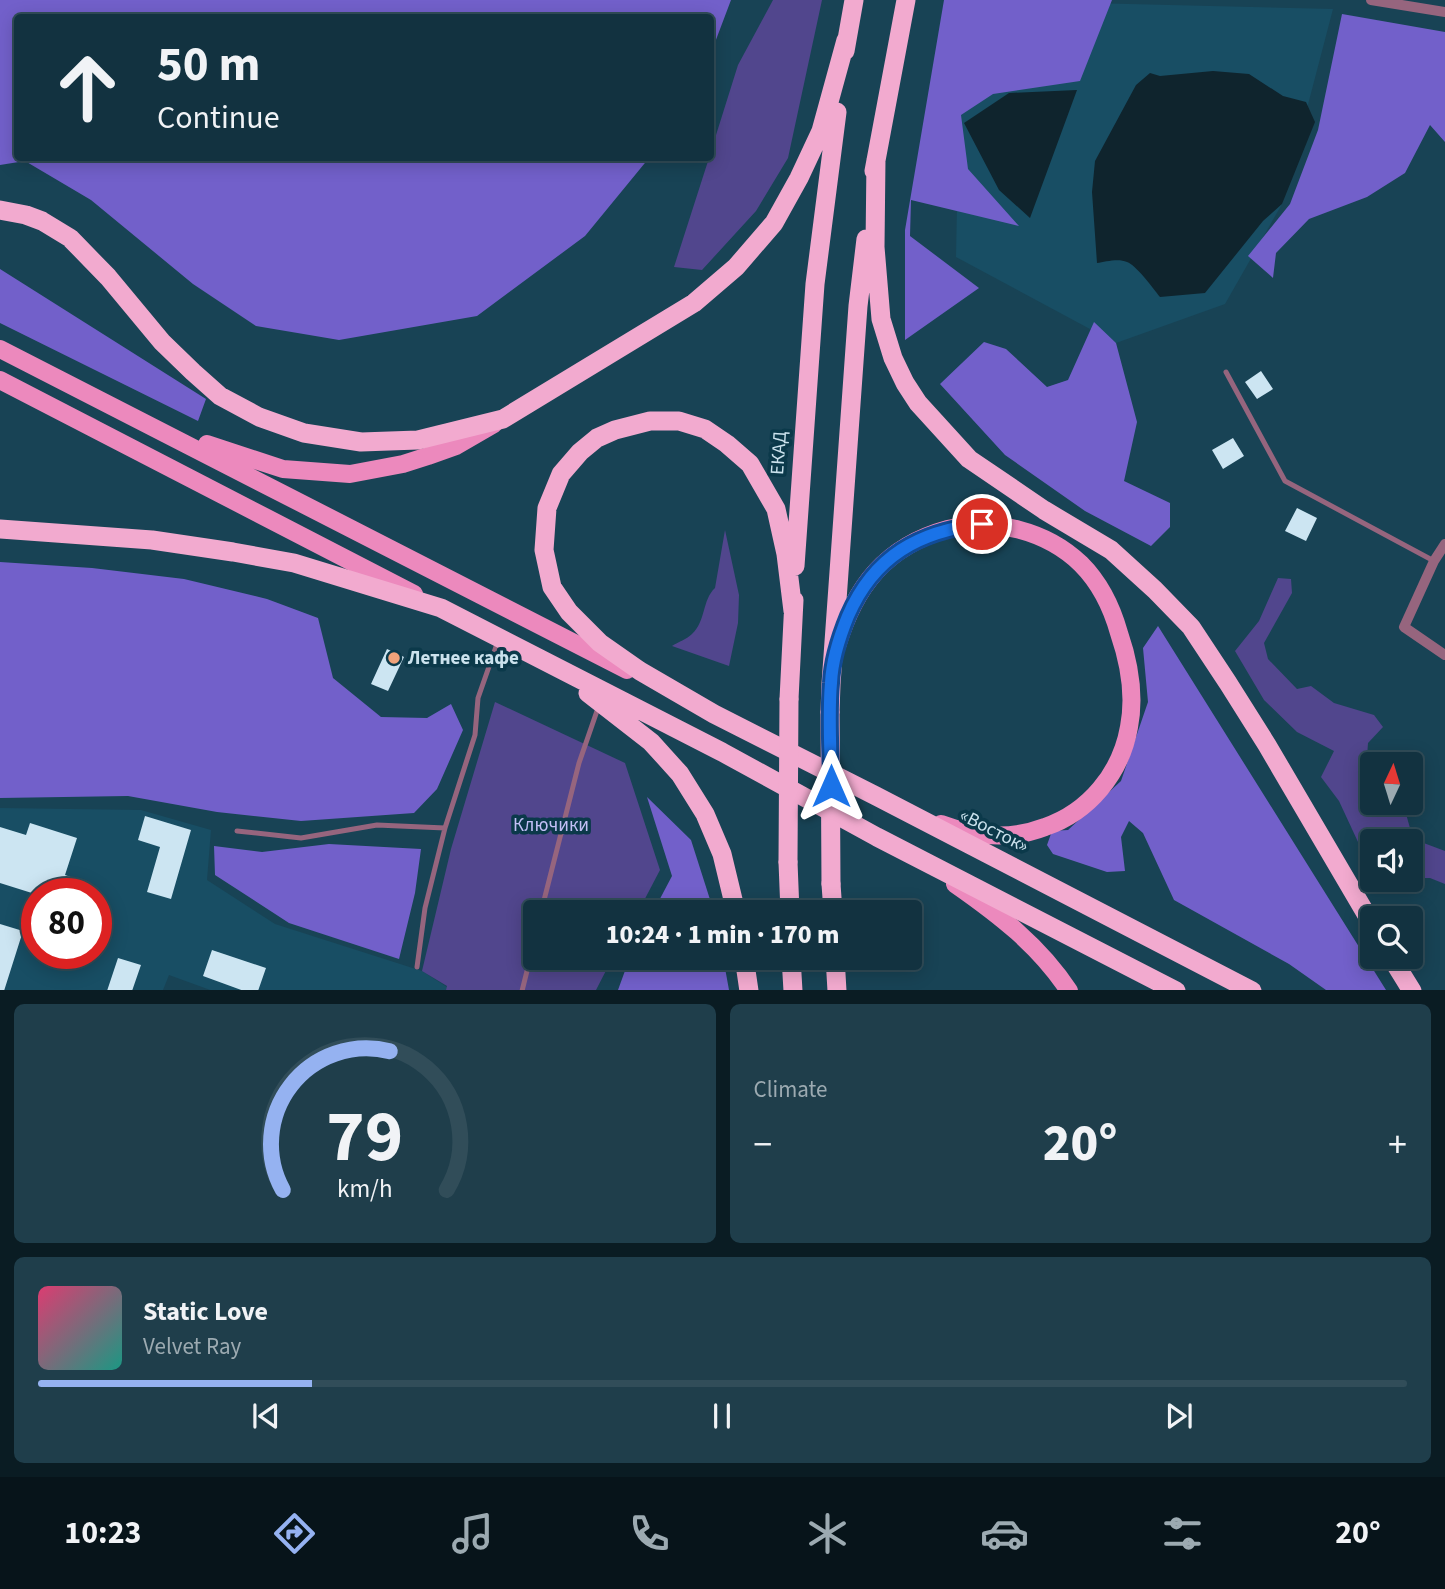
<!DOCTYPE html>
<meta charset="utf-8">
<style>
body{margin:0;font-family:"Source Sans 3",sans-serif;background:#1f3e4b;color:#f1f3f6;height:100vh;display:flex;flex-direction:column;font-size:26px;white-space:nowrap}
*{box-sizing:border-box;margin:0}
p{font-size:23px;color:#9caab1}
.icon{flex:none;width:38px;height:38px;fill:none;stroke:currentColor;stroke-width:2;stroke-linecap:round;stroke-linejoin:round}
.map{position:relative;height:990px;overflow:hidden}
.panel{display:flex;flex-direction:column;gap:14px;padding:14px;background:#0a1c23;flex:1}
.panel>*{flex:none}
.banner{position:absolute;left:14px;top:14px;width:700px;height:147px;border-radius:7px;box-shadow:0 4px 18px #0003,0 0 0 2px #314d59;background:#123240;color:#f1f3f6;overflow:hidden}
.needle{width:46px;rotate:4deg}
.fabs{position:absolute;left:1360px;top:752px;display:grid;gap:14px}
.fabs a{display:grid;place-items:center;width:63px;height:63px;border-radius:7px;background:#123240;box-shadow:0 4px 18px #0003,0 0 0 2px #314d59;font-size:35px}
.speed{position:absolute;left:21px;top:878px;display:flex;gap:14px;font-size:35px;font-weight:700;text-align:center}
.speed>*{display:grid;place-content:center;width:91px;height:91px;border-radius:50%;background:#123240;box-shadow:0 4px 18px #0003,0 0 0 2px #314d59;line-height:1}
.speed .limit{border:10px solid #d22;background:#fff;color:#111}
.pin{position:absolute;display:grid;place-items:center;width:60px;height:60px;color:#fff;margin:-30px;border:4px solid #fff;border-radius:50%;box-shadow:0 2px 7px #0007}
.me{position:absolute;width:77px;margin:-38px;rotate:0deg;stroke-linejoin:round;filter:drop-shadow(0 0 5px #0008)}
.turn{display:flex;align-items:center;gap:24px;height:147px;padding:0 28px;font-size:32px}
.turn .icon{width:91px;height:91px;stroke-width:2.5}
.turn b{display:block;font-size:49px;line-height:60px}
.big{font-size:52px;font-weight:800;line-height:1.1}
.panel .widget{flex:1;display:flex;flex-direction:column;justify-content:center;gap:10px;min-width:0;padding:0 24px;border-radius:10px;background:#1f3e4b}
.panel .dial{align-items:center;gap:0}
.dial svg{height:182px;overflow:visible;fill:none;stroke:#314d59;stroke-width:7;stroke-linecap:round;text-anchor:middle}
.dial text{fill:#f1f3f6;stroke:none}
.song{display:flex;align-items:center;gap:21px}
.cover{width:84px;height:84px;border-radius:10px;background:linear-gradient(135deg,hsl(340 70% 55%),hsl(170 70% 35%))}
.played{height:7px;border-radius:4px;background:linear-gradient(90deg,#95b2f1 20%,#314d59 20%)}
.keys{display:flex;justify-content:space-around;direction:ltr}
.heat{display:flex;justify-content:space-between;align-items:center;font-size:38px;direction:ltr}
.panel .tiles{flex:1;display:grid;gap:14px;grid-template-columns:1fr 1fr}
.widget:last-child{grid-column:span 2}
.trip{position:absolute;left:523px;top:900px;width:399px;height:70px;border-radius:7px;background:#123240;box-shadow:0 4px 18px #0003,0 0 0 2px #314d59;font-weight:800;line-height:70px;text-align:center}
.tab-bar{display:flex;height:112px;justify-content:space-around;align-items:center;background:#07141a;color:#9caab1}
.tab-bar .icon{width:49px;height:49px}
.tab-bar .selected{color:#95b2f1}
.tab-bar b{font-size:32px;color:#f1f3f6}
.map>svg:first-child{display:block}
.built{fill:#184e64;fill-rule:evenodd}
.green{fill:#51468d}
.forest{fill:#7260ca}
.water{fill:#0f242d}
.building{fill:#cce5f2}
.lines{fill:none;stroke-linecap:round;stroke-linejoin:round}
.lane{stroke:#96657e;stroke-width:5}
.street{stroke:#96657e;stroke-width:10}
.primary{stroke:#ec89bd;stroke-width:18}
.highway{stroke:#f2aacf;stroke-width:19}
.highway-bridge{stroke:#f2aacf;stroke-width:19}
.route-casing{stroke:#114b97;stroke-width:18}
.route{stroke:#1a73e8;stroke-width:12}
.poi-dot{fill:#f0a27a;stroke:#0b394a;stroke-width:2.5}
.labels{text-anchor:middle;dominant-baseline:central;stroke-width:7;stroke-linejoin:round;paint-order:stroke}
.street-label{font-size:19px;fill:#cbe2ed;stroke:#0b394a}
.poi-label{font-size:19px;font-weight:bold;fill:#cbe2ed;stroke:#0b394a;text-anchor:start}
.park-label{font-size:19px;fill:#c3bff6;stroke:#0b394a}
</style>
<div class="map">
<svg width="1445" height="991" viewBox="0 0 1445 991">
<rect width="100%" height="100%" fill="#184355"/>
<path class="built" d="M961,0L1333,9L1282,204L1225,304L1116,343L956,257Z
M0,808L141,810L211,830L207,880L275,924L422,971L447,987L446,991H213L169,975L163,990L0,991ZM37,894H96V954H37Z"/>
<path class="green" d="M773,0H822L788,158L756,211L702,270L674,267L709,158H710L711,151L738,65Z
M725,530L739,595L738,623L729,666L672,646C678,642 687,639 692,634C706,621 702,600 715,588Z
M1278,578L1291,579L1292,593L1264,643L1268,659L1297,689L1311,686L1334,703L1374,715L1383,727L1368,743L1367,757L1375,765H1372V803H1403L1413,839L1445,851V884L1430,878H1411L1410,842H1372V871L1371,870L1339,801L1321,777L1334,751L1297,732L1264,700L1235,651L1259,621Z
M495,702L625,763L660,870L638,912H536V957H613L596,990H446L447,986L422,971L451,849Z"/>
<path class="forest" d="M0,0H731L711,53L710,18H18V158H649L585,236L477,316L339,340L256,326L193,284L91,200L25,161L0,165Z
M944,0H1112L1080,81L993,94L961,115L968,169L1019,226L911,200L910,236L979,288L905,340V230Z
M1342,14L1445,32V142L1430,125L1405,173L1367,197L1309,219L1276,253L1273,278L1248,256L1290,204L1318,130Z
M0,269L206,399L198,421L0,323Z
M1094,322L1116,343L1137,422L1124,481L1170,503V527L1151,546L1085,511L1005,455L940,384L984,342L1006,349L1047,387L1068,380Z
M0,562L92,568L184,579L267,599L318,618L333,678L381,717L427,718L451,704L463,730L437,789L414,813L301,821L217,812L128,796L0,798Z
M1158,626L1386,990H1326L1289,964L1174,900L1143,833L1129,821L1121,837L1125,871L1107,872L1053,854L1047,845L1052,831L1068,830L1121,781L1148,702L1143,648Z
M647,797L691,840L714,912H653L672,876Z
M329,844L421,849L415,893L399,959L289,923L215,875L214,846L262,852Z
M630,957H723L729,990H618Z"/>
<path class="water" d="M1213,71L1249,74L1283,96L1306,102L1315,122L1282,204L1263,221L1205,293L1160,297C1153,288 1136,265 1127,262C1118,258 1105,262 1097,263L1092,192L1095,161L1136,85L1150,73L1160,76Z
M1077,90L1030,218L999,190L964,123L1009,93Z"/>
<path class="building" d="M1261,371L1273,389L1257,399L1245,382Z
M1233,438L1244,456L1223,469L1212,450Z
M1297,508L1317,518L1306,541L1285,531Z
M387,649L404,657L388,691L371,684Z
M145,816L191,830L171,899L147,892L160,847L138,840Z
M30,823L77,838L65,875L79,880L75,894H35L0,883V827L26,835Z
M0,924L23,931L4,991H0Z
M212,950L266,968L258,991H244L203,976Z
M118,958L141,965L132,991H107Z"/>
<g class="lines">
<path class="lane" d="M1226,372L1285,481L1434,561
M237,831L301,838L377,825L445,828
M541,912L579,763L598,708
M417,967L425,908L445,828L475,735L478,698L498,641
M522,991L536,935"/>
<path class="street" d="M1371,0L1445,12
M1445,544L1434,561L1404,627L1445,655"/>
<path class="primary" d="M0,349L627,670
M0,380L414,594
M207,444L283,469L350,474L403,464L428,456L456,446L494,424
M837,646C855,586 886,546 948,529C993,517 1047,531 1081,564C1099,582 1112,608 1119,633C1129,662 1135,696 1129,727C1121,773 1089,812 1045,827C1011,840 975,837 941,824
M955,884C998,914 1040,946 1069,991"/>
<path class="highway" d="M845,51L854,0
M876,159L875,247L881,319L893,358L905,383L918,403L969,459L1044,510L1111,550L1155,590L1191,627L1228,683L1267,745L1372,924
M874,171L906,0
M0,210L26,215L42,221L70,238L108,277L162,342L193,372L220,396L259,417L304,433L361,442L418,440L503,419L694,303L736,267L774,223L799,178L821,131L846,40
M0,529L152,540L233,552L294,563L441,608L722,752L877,837L1176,991
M795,566L815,284L837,112
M793,611L786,554L776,509L750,464L727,444L705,429L679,421H650L615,430L597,438L580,452L561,474L547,508L544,550L552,587L569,612L600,643L640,671L714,714L876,796L1252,991
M588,693L651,742L680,774L705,814L722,854L736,912
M789,699L794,600
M830,712L831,684L858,306L866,239
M788,862L790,912
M831,884L833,912
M744,957L749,991
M791,957L793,991
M835,957L837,991
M1391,957L1412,991"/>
<path class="highway-bridge" d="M830,712L831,884
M788,862L789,699"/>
</g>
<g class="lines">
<g class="route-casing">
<path id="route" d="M831,786C831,752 828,717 831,683C832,660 839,638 848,616C874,556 919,531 982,524"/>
</g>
<use href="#route" class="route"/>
</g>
<circle class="poi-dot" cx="394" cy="658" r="7"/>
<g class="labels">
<g class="street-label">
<text transform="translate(779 453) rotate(-86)">ЕКАД</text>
<text transform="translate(994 831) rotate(27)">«Восток»</text>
</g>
<g class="poi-label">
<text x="408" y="658">Летнее кафе</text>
</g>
<g class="park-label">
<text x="551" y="825">Ключики</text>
</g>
</g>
</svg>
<div class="fabs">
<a><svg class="needle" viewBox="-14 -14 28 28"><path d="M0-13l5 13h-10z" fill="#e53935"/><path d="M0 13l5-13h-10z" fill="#9caab1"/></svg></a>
<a><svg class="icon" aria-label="sound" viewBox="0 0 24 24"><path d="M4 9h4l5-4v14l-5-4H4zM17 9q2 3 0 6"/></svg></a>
<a><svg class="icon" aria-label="search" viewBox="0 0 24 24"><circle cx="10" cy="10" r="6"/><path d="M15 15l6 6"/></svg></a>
</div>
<div class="speed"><div class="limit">80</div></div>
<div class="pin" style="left:982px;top:524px;background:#d93025"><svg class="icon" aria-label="arrive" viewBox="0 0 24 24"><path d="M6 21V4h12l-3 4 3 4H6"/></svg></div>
<svg class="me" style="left:831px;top:786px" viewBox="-20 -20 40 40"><path d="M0-17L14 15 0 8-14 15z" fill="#1a73e8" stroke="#fff" stroke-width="4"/></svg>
<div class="trip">10:24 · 1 min · 170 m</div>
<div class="banner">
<div class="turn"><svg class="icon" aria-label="ahead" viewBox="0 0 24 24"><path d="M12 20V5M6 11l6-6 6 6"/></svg><div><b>50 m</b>Continue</div></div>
</div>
</div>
<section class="panel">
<div class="tiles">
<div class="widget dial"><svg viewBox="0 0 100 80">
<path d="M14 69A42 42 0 1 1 86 69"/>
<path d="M14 69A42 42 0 0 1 61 8" stroke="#95b2f1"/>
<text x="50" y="56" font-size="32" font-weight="700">79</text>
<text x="50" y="72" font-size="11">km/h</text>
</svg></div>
<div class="widget"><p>Climate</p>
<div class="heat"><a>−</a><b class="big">20°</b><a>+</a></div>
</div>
<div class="widget">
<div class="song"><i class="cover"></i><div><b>Static Love</b><p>Velvet Ray</p></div></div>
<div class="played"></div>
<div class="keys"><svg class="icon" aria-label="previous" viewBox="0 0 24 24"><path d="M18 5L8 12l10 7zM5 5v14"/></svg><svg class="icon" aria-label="pause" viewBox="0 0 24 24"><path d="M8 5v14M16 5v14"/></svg><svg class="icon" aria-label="next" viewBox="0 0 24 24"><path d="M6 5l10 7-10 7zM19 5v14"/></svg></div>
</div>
</div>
</section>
<nav class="tab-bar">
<b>10:23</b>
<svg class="icon selected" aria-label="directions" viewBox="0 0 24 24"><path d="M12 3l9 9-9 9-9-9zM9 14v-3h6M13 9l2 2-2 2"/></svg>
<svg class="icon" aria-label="music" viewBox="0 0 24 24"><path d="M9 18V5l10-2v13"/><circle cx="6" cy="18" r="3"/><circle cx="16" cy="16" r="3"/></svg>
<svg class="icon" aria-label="phone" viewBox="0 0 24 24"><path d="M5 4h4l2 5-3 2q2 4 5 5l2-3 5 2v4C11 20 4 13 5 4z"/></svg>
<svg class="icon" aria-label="climate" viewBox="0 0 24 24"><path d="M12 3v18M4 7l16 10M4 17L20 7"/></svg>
<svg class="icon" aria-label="car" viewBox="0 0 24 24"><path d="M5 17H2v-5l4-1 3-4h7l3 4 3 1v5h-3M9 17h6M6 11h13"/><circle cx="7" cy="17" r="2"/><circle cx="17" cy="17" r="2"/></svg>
<svg class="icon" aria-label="filters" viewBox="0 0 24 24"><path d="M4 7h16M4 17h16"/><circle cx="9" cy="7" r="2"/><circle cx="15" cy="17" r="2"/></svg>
<b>20°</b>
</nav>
